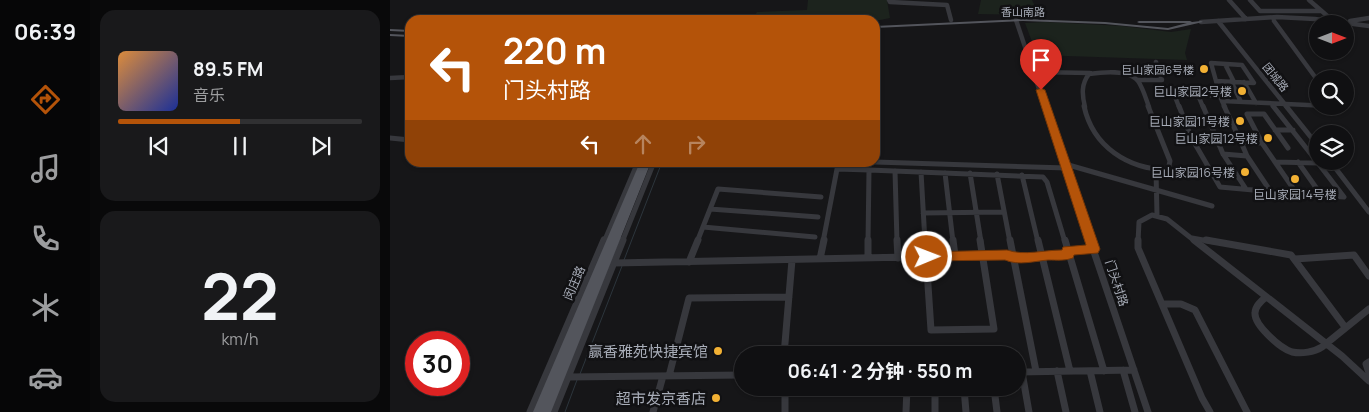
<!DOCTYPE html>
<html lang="zh">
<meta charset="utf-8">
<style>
body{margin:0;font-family:Manrope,"Noto Sans SC",sans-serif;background:#19191b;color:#f1f3f6;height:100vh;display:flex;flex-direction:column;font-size:19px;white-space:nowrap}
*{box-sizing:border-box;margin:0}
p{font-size:16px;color:#9c9d9f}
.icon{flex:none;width:28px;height:28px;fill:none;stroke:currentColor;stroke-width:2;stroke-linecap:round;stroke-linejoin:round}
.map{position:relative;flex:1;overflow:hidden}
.details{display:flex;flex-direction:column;gap:10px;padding:10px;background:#09090a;width:300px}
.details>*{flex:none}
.banner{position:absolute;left:15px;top:15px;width:475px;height:152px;border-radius:15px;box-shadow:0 1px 4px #0004,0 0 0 1px #303032;background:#b45309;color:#fff;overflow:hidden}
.needle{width:32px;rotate:90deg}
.tools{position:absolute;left:919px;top:15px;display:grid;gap:10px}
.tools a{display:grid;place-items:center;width:45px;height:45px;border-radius:50%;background:#101012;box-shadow:0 1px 4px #0004,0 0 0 1px #303032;font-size:25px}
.speed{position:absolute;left:15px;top:331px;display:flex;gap:10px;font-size:25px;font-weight:700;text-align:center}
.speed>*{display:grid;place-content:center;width:65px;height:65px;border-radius:50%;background:#101012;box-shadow:0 1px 4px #0004,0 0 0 1px #303032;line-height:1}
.speed .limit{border:8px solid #d22;background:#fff;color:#111}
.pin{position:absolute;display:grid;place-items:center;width:42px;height:42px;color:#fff;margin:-51px -21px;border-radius:50% 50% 50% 0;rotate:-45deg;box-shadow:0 0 5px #0007}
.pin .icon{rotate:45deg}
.me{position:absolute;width:55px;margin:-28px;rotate:89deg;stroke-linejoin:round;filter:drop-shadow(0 0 4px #0008)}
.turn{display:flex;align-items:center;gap:18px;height:105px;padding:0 15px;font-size:22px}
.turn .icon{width:65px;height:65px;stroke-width:2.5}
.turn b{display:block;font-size:35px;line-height:42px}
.lanes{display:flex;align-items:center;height:48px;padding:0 15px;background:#0003;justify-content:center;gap:25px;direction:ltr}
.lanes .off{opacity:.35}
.details .tile{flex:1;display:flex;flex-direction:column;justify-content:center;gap:8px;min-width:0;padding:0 18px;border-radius:15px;background:#19191b}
.details .dial{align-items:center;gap:0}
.dial b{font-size:65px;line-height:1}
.song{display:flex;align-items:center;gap:15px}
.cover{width:60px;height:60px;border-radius:8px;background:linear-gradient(135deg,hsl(30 70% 55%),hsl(230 70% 35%))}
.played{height:5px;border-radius:2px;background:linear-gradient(90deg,#b45309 50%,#303032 50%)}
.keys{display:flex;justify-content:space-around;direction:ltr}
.trip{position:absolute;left:344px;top:346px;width:292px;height:50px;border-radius:25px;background:#101012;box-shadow:0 1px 4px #0004,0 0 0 1px #303032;font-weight:700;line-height:50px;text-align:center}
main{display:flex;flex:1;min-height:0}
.tab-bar{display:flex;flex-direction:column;width:90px;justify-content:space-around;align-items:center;background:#060607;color:#9c9d9f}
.tab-bar .icon{width:35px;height:35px}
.tab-bar .selected{color:#b45309}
.tab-bar b{font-size:22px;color:#f1f3f6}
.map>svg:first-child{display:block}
.green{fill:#1c231d}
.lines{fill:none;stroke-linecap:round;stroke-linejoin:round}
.stream{stroke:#2c353c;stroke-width:1}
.minor-far2{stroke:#37383d;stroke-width:4.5}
.minor-far1{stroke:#37383d;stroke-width:5}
.minor{stroke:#37383d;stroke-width:7}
.major{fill:#53555c;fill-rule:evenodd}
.route{fill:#b45309;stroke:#753606}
.poi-dot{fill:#f2b134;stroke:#111113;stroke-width:2}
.labels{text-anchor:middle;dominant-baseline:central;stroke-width:5;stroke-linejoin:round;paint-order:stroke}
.far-street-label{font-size:11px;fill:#a8adb8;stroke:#111113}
.far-poi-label{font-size:11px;fill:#a8adb8;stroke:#111113;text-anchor:end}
.poi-label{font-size:12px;fill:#a8adb8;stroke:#111113;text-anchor:end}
.street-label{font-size:12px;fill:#a8adb8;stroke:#111113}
.near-poi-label{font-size:15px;fill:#a8adb8;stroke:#111113;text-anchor:end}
</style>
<main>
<nav class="tab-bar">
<b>06:39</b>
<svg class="icon selected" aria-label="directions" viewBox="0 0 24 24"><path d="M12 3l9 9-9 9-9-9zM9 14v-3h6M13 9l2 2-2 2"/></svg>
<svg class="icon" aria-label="music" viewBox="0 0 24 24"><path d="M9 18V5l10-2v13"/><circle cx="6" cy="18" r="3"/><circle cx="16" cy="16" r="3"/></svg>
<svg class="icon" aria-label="phone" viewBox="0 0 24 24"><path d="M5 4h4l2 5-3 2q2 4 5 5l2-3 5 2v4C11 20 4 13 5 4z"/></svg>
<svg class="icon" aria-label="climate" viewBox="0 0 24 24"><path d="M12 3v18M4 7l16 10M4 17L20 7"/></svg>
<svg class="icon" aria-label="car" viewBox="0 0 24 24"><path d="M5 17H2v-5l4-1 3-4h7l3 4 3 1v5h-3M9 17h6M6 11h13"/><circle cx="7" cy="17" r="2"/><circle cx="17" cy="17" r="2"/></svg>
</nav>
<section class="details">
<div class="tile">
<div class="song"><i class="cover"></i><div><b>89.5 FM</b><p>音乐</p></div></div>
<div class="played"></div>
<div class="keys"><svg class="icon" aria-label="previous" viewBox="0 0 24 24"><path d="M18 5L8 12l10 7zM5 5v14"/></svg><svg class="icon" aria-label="pause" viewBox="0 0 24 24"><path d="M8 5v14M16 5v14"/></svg><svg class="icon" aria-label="next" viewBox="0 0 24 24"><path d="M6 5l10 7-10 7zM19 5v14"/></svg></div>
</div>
<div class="tile dial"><b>22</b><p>km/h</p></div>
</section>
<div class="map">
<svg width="979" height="412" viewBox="0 0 979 412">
<rect width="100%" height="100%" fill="#161618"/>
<path class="green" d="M418,0H497L500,18L485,21L361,20L367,12L417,10Z
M591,0H642L649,15L588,14Z
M655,22L732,26L781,32L801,29L795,53L797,60L647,55L635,23Z"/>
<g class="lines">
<path class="stream" d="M234,260L272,162
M190,374L232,266
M175,412L187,380"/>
<path class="minor-far2" d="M499,0L500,2L557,5L561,20
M839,0L856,19
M860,0L870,11H930
M919,0L942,20
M626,20L655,107
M828,21L897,107
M884,21L928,81
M960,21L979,18
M811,22L887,17L925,19L979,26
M835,64L844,82
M645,72L700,73
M0,78L20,77
M747,80H772L766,62
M826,81L864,83L852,65L821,63L831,99
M841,81L851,102
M854,82L866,103
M808,95L813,107
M882,104L884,107
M695,107C692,95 691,84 699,74C713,72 738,69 748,81C753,88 756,99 759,107
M789,107L784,94L786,93L830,96
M835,107L832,101L939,106"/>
<path class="minor-far1" d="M655,106L701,242
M694,106C703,147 738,169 778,170L780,161L758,106
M789,106L801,137L830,187L907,194
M813,106L833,154L856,189
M834,106L851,142L872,143L857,114H874L898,148
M883,106L928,163
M896,106L928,146
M932,106H939
M885,130H903
M0,138L20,140
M851,142L857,156L881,192
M872,143L885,162
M833,154L857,156
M940,161L979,212
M485,162L677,168
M885,162L928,163L954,197L907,194Z
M908,162L932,196
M675,164L822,206
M505,171L507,242
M766,171L767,215
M531,172L535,242
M555,173L563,242
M580,173L591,242
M607,174L620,242
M632,175L648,242
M320,209L428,217
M533,213L614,212
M313,227L425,237
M802,238L824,242
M214,242L248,162
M232,242L264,162
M307,242L328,189L431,197
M433,242L447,169L479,170
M478,242L479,170L653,177L657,182L675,242
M748,242L749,222L762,215L777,219L806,242"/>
<path class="minor" d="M507,240L508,258
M535,240L541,330L604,329L590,240
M563,240L565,256
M620,240L646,371
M648,240L680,371
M675,240L714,371
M700,240L758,412
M748,240V248L812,398L820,412
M804,240L952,356L979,381
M816,240L901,255L955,327
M478,258V240
M430,259L434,240
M905,259L964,255L979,276
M299,262L308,240
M224,263L617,255L620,258H650L651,255H678V250L704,249
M876,297C871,301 865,306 865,313C864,325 890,348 902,352C912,354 924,352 932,347L979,309
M772,304H791L805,310L857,412
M394,355L402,260
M979,362L976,364L979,373
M733,370L745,412
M667,371L676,412
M700,371L710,412
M628,372L744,370
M632,372L639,412
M279,376L299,298L399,297
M178,377L352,375
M395,388V412
M545,388V412
M574,388L576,412
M604,388L607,412
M140,412L214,240
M164,412L233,240
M263,412L273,376
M516,412L517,388"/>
<path class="major" d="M633,19L715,22L778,28L797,23H749L747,22L749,21H800L802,22L811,21L813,22L778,30L715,24L633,21L485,28V26Z
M0,29L20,30V32L0,31Z
M0,34L20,35V37L0,36Z
M250,162H261L161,412H143Z"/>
</g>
<path class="route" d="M651,88L655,90L710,249L708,253L684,255L683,258C675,261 667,260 658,260C645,261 629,266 615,260L532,261L531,257L532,253L537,252L617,250C635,256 653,250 672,250L673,247L696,245L646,90Z"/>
<g class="poi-dot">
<circle cx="814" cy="69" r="5"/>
<circle cx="852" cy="91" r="5"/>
<circle cx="850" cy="121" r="5"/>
<circle cx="878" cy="138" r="5"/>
<circle cx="855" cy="172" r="5"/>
<circle cx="905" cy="179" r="5"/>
<circle cx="328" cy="351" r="5"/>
<circle cx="326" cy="398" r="5"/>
</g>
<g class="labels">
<g class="far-street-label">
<text x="633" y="11">香山南路</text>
<text transform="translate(886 77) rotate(51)">团城路</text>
</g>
<g class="far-poi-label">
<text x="804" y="69">巨山家园6号楼</text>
</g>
<g class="poi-label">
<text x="842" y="91">巨山家园2号楼</text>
<text x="840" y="121">巨山家园11号楼</text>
<text x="868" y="138">巨山家园12号楼</text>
<text x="845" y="172">巨山家园16号楼</text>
<text x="905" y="194" text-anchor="middle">巨山家园14号楼</text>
</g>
<g class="street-label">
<text transform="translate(184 283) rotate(-67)">闵庄路</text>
<text transform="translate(727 283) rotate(72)">门头村路</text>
</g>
<g class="near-poi-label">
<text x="318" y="351">赢香雅苑快捷宾馆</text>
<text x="316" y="398">超市发京香店</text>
</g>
</g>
</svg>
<div class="tools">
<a><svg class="needle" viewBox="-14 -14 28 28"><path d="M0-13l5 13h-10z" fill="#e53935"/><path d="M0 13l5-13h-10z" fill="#9c9d9f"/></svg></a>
<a><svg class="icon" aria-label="search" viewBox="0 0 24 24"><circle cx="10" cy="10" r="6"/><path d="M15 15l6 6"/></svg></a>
<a><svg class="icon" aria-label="layers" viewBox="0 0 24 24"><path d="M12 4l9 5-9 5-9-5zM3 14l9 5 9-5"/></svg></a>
</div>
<div class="speed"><div class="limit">30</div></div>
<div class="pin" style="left:651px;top:90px;background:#d93025"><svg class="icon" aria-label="arrive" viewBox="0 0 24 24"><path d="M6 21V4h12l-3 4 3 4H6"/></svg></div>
<svg class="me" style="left:537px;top:257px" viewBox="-20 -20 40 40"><circle r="17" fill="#b45309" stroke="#fff" stroke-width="3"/><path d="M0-11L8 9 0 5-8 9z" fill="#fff"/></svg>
<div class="trip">06:41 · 2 分钟 · 550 m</div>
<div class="banner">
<div class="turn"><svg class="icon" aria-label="left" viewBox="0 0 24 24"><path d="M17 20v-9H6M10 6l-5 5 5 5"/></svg><div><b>220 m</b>门头村路</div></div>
<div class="lanes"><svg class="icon" aria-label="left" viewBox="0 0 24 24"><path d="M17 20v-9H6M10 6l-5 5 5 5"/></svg><svg class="icon off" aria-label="ahead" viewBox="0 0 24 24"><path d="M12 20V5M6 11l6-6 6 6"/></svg><svg class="icon off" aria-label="right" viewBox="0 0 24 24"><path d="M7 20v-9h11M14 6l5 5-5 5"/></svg></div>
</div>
</div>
</main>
